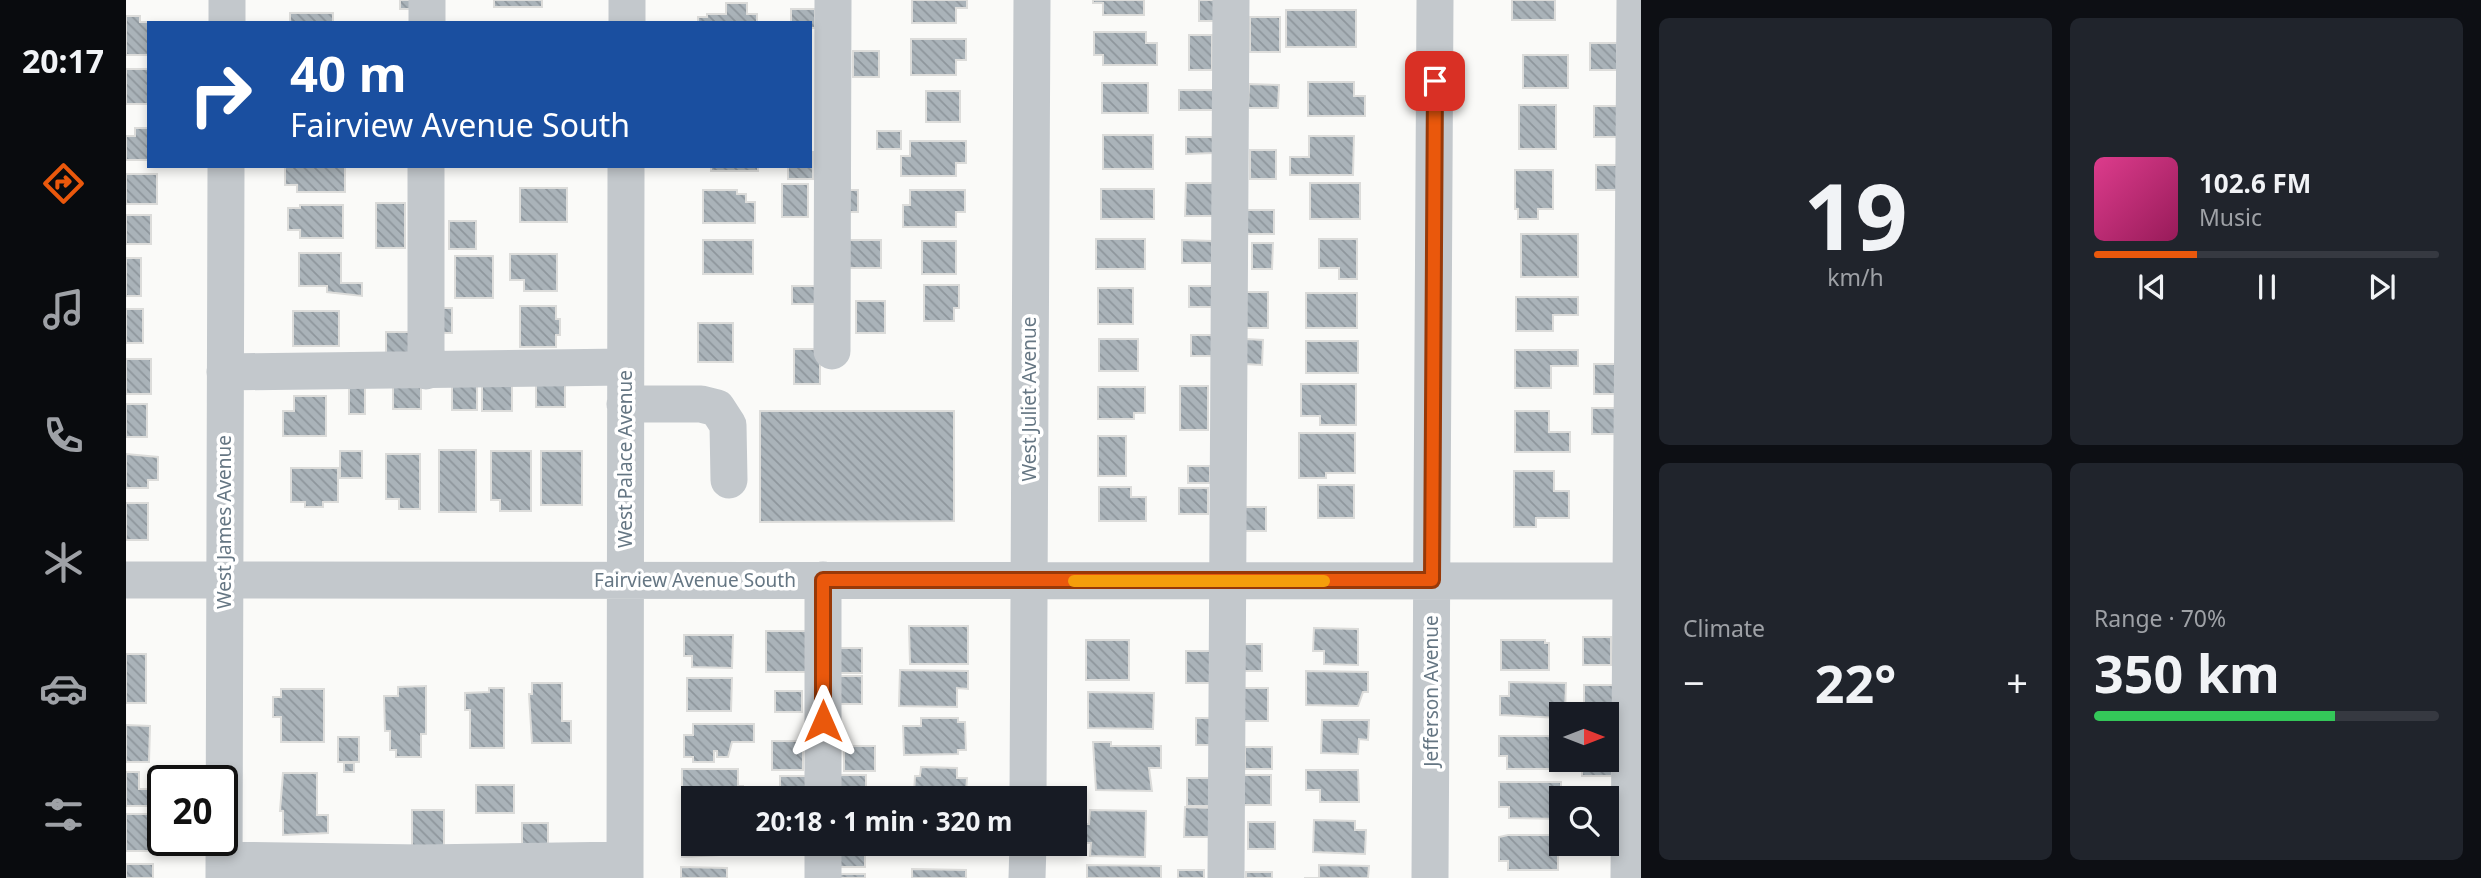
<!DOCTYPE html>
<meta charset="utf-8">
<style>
body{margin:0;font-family:"Noto Sans",sans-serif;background:#20242c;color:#f1f3f6;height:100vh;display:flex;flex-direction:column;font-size:26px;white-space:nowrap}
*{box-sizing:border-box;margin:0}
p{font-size:23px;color:#9ea1a6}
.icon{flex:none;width:38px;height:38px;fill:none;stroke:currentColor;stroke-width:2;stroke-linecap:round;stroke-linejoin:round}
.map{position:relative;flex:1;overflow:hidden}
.drawer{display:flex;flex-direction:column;gap:18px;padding:18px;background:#0d0f14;width:840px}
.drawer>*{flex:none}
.hud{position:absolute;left:21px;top:21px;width:665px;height:147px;border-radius:0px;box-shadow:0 4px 10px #0003;background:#1a4fa0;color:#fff;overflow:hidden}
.needle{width:46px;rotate:90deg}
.controls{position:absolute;left:1423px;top:702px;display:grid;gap:14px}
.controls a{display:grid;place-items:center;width:70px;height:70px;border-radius:0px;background:#171b24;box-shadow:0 4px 10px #0003;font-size:35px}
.speed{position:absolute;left:21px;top:765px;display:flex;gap:14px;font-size:35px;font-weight:700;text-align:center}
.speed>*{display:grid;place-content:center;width:91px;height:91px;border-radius:50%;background:#171b24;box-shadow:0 4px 10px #0003;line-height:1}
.speed .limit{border:4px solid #111;border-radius:10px;background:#fff;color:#111}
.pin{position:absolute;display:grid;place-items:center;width:60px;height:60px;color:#fff;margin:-30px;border-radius:14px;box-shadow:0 4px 10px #0006}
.me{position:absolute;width:77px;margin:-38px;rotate:0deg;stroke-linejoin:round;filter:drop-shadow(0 0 5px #0008)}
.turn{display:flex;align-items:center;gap:24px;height:147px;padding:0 28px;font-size:32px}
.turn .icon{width:91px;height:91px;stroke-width:2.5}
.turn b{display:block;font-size:49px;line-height:60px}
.big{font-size:52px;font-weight:700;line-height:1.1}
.drawer .card{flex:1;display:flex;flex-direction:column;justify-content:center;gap:10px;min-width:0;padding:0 24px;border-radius:10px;background:#20242c}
.drawer .dial{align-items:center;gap:0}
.dial b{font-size:91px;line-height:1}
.song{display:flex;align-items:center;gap:21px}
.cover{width:84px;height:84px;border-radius:10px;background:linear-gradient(135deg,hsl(330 70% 55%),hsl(330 70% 35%))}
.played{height:7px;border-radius:4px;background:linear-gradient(90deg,#ea580c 30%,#363941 30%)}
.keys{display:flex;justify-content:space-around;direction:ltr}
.heat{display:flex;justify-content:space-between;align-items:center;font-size:38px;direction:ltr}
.charge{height:10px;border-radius:5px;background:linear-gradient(90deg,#34c759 70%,#363941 0)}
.drawer .tiles{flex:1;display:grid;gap:18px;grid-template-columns:repeat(2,1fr)}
.trip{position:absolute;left:555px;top:786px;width:406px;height:70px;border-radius:0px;background:#171b24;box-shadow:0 4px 10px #0003;font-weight:700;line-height:70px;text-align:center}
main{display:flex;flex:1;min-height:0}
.menu{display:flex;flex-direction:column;width:126px;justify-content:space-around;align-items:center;background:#090b0e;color:#9ea1a6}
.menu .icon{width:49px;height:49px}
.menu .active{color:#ea580c}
.menu b{font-size:32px;color:#f1f3f6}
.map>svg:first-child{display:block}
.building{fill:url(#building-back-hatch);stroke:#dcdcda;stroke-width:2}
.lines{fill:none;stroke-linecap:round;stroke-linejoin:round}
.minor{stroke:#c3c8cc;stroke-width:37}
.route-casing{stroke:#983908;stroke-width:18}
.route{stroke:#ea580c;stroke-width:12}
.slow{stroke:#f59e0b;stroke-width:12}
.labels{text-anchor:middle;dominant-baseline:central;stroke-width:7;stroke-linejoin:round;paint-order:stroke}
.street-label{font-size:19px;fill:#657683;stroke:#fff}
</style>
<main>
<nav class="menu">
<b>20:17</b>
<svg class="icon active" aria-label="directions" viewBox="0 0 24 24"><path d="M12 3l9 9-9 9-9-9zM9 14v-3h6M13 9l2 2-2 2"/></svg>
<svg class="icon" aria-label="music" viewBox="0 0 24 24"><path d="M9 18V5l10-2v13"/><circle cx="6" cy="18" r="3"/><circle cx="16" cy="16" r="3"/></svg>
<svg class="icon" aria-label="phone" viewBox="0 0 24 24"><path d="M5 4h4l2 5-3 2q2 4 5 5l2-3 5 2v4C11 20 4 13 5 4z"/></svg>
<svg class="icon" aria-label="climate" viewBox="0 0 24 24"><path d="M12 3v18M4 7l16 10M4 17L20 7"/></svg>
<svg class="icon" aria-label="car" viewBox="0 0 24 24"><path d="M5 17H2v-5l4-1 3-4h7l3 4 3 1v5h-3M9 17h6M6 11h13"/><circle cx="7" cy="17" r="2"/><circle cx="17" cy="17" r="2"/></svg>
<svg class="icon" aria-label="filters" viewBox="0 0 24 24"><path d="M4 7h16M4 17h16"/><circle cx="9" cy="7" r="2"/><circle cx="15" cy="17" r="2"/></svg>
</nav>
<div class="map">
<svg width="1515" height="878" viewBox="0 0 1515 878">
<defs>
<pattern id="building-back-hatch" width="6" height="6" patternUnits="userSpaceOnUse" patternTransform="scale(1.75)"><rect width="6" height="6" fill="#aab3b9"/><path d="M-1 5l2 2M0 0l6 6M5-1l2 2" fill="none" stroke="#8e969c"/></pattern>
</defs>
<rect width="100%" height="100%" fill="#fafaf8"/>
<path class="building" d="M274,0H291V9H274Z
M368,0H416V7H368Z
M786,0H841V8H830V23H786Z
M967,0H1018V15H977V3H967Z
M1073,0H1091V21H1073Z
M1386,0H1429V20H1386Z
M600,3H621V14H631V23H572V17H581V14H600Z
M665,9H689V28H684V23H665Z
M1160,10H1230V47H1160Z
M164,13H207V23H164Z
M0,16H14V22H33L23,23V55H0Z
M1124,17H1154V52H1124Z
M968,32H1020V43H1031V65H977V55H968Z
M1063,35H1086V70H1063Z
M785,39H840V60H830V75H785Z
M1464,43H1491V70H1464Z
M727,51H753V77H727Z
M1397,55H1442V88H1397Z
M0,69H23V104H0Z
M1182,82H1228V96H1239V116H1182Z
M976,83H1022V113H976Z
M1123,84L1153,85L1152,108H1122Z
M1053,90H1090V110H1053Z
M800,91H834V122H800Z
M1393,105H1430V149H1393Z
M1468,106H1495V137H1468Z
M9,128H23V160H0V136H9Z
M751,131H775V149H751Z
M977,135H1027V169H977Z
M1183,136H1228L1227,175H1164V157H1183Z
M1060,137H1087V153L1060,154Z
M784,141H840V163H830V176H775V156H784Z
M1124,150H1150V179H1124Z
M684,152H687V179H662V166H684Z
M1470,165H1494V190H1470Z
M159,166H219V192H171V185H159Z
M585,166H632V171H585Z
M1389,170H1427V209H1412V219H1392V209H1389Z
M0,174H31V204H0Z
M1060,183H1093L1092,216H1059Z
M1184,183H1234V219H1184Z
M656,184H682V217H656Z
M394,188H441V222H394Z
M975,189H1028V219H975Z
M577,190H611V194H620V202H629V223H577Z
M716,190H732V212H716Z
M784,190H839V212H830V227H777V205H784Z
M250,203H279V248H250Z
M174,205H217V238H174V230H162V208H174Z
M1120,210H1148V234H1120Z
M0,215H25V244H0Z
M323,221H350V249H323Z
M1395,234H1452V277H1395Z
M970,239H1019V269H970Z
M1193,239H1231V279H1213V268H1193Z
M577,240H627V274H577Z
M720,240H755V268H720Z
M1056,240L1086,241V263H1056Z
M796,241H830V274H796Z
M1126,243H1147L1146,269H1126Z
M173,253H215V283H236V296L201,292V286H173Z
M384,254H431V291H398V280H384Z
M329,256H367V298H329Z
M0,258H15V296H0Z
M798,285H833V308H828V321H798Z
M666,286H691V304H666Z
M1063,286H1088V307H1063Z
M972,288H1007V324H972Z
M1119,292H1142V328H1119Z
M1180,293H1231V328H1180Z
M1390,297H1452V315H1427V331H1390Z
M730,301H759V333H730Z
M394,306H430V319H434V335H430V347H394Z
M312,308H326V333H312Z
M0,309H17V343H0Z
M167,311H213V346H167Z
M572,323H607V362H572Z
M260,332H289V361L260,360Z
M1065,335H1086V356H1065Z
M973,339H1012V371H973Z
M1120,339L1137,340L1136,365L1119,364Z
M1180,341H1232V373H1180Z
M668,349H694V384H668Z
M1389,350H1452V366H1425V388H1389Z
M0,359H25V394H0Z
M1468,364H1495V394H1468Z
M410,377H439V407H410Z
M326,380H351V410H326Z
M356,380H386V411H356Z
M267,381H295V409H267Z
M1175,384H1230V425H1194V416H1175Z
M1054,386H1082V430H1054Z
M223,387H239V414H223Z
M972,387H1019V413H1008V419H972Z
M168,396H200V436H157V411H168Z
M0,404H21V437H0Z
M1466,408H1493V434H1466Z
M634,411H828V521L634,522Z
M1389,411H1423V432H1444V452H1389Z
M1173,433H1229V473H1200V478H1173Z
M972,436H1000V476H972Z
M313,450H350V512H313Z
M214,451H236V478H214Z
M365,451H405V511H374V500H365Z
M415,451H456V505H415Z
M0,454L32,457V480H22V488H0Z
M260,454H294V509H273V499H260Z
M1062,466H1084V483H1062Z
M165,468H212V502H197V507H179V502H165Z
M1388,471H1428V491H1443V518H1410V527H1388Z
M1192,485H1228V518H1192Z
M973,487H1005V497H1020V521H973Z
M1053,488H1082V514H1053Z
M0,503H22V540H0Z
M1114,507H1140V531H1114Z
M783,626H842V664H784Z
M1188,628L1232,629V665L1198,664V651H1187Z
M640,631H680V672H640Z
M558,635H607L606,668L566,667V656H558Z
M1457,637H1485V665H1457Z
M960,640H1003V680H960Z
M1375,640H1419V643H1423V670H1375Z
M1112,644H1136V671H1112Z
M706,648H736V673H706Z
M1060,651H1085V683H1060Z
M0,654H20V703H0Z
M774,670L842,671V689L831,688V707L773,706Z
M1180,671L1242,672V692H1237L1232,706L1180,705Z
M707,676H736V704H707Z
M561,678H606L605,711H561Z
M1383,682L1440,683L1439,714H1435V718L1374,715V696H1383Z
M406,683H436V721H445V743H406L403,694H406Z
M1458,685H1488V720H1480V714H1458Z
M300,686V734H295V757H270V750H264V731H259L258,696H272V687Z
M363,688H378V748H344V710H339V693L363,692Z
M1115,688H1142V721H1115Z
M155,689H198V742H155V717H147V697H155Z
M649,691H676V712H649Z
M962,692L1028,693L1027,729L962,728Z
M795,718H832V722H839L840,750H832V754L778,755L777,726H795Z
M1070,718H1091V745H1070Z
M1196,720H1243L1242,740L1233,739L1232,754L1195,753Z
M567,724H628V742H606L602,757H591V751H588V762H567V757H558V735H567Z
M0,725L24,726L23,762H0Z
M1373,736H1435L1436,769H1381V756H1373Z
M212,737H233V762H212Z
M646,741H677V770H646Z
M967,742H985V746H1035V768H1023L1026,791L970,790Z
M718,746H749V771H718Z
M1119,747H1146V769H1119Z
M1480,751H1486V776H1456V760H1480Z
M218,763H228V772H218Z
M795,767L831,768V778H841L840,793H830V798H795V794H788L789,776H794Z
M556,769H612V786H617V798H567V804L556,802Z
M1180,770H1232L1233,802H1194V790H1180Z
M0,772H13V789H22V806H0Z
M157,773H191V815H202V833L157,835V811H154Z
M710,775H740V798H710Z
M1118,775H1145V805H1118Z
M654,776H680V798H654Z
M1061,778H1091V806H1061Z
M1373,782H1435V797L1441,798H1435V819L1383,818V807H1373Z
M350,785H388V813H350Z
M1459,795H1485V824H1480V798H1459Z
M1059,807L1087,808V837H1058Z
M286,810H318V847H286Z
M964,810L1020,811L1019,857L964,856L965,843H956V824H963Z
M0,814H28V851H0Z
M1188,820L1229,821V830H1240L1239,854L1187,852Z
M556,822H567V844H614V854L556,857Z
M1122,822H1149V849H1122Z
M396,823H422V849H396Z
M1480,829H1484V855H1459V844H1480Z
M1382,835H1432V870H1382V861H1373V837Z
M661,844H686V849H661Z
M711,844H739V867H711Z
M792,844H829V849L792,848Z
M0,864H27V878H0Z
M961,865L1035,866V878H961Z
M1193,865L1243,866L1242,878H1178H1193Z
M555,867L601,868V878H555Z
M786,869L840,870V878H786Z
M1052,870H1078V878H1052Z
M1120,872H1146V878H1120Z
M709,874H739V878H709Z"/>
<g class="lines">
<path class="minor" d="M101,23V0
M301,23V0
M501,23V0
M706,351L707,0
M300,371V166
M99,372L499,367
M499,404H575L591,408L602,425L603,480
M0,580L1515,581
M697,798V580
M902,798L906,0
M98,860L295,863L499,860
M98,878L100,166
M499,878L500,166
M697,878V844
M901,878L902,844
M1100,878L1105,0
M1304,878L1309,0
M1503,878L1509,0"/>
</g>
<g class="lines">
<g class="route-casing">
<path id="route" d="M697,721V580H1306L1309,81"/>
</g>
<use href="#route" class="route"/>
<path class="slow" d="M948,581H1198"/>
</g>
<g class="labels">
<g class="street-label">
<text transform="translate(903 399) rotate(-90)">West Juliet Avenue</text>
<text transform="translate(499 459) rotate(-90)">West Palace Avenue</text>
<text transform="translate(98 522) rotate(-90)">West James Avenue</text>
<text x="569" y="580">Fairview Avenue South</text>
<text transform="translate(1305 691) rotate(-90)">Jefferson Avenue</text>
</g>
</g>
</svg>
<div class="controls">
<a><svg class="needle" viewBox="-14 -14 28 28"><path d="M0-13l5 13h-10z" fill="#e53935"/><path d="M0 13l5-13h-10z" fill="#9ea1a6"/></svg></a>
<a><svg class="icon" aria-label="search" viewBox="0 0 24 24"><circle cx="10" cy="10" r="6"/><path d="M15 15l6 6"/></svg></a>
</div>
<div class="speed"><div class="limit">20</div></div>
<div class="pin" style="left:1309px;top:81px;background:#d93025"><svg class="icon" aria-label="arrive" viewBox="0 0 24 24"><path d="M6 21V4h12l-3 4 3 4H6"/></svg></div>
<svg class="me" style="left:697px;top:721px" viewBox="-20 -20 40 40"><path d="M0-17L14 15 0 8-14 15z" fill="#ea580c" stroke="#fff" stroke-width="4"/></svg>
<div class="trip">20:18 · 1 min · 320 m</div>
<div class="hud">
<div class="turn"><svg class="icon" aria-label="right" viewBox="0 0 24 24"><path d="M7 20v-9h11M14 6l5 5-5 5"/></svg><div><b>40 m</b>Fairview Avenue South</div></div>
</div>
</div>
<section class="drawer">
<div class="tiles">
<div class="card dial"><b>19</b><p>km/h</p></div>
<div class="card">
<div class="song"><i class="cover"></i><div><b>102.6 FM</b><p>Music</p></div></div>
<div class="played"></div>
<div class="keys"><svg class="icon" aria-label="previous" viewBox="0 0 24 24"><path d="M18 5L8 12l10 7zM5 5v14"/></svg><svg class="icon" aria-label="pause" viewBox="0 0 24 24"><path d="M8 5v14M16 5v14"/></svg><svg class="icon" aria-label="next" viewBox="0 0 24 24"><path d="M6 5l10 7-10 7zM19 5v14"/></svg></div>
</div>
<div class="card"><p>Climate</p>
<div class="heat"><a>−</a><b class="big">22°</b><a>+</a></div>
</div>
<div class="card"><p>Range · 70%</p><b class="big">350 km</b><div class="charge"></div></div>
</div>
</section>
</main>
